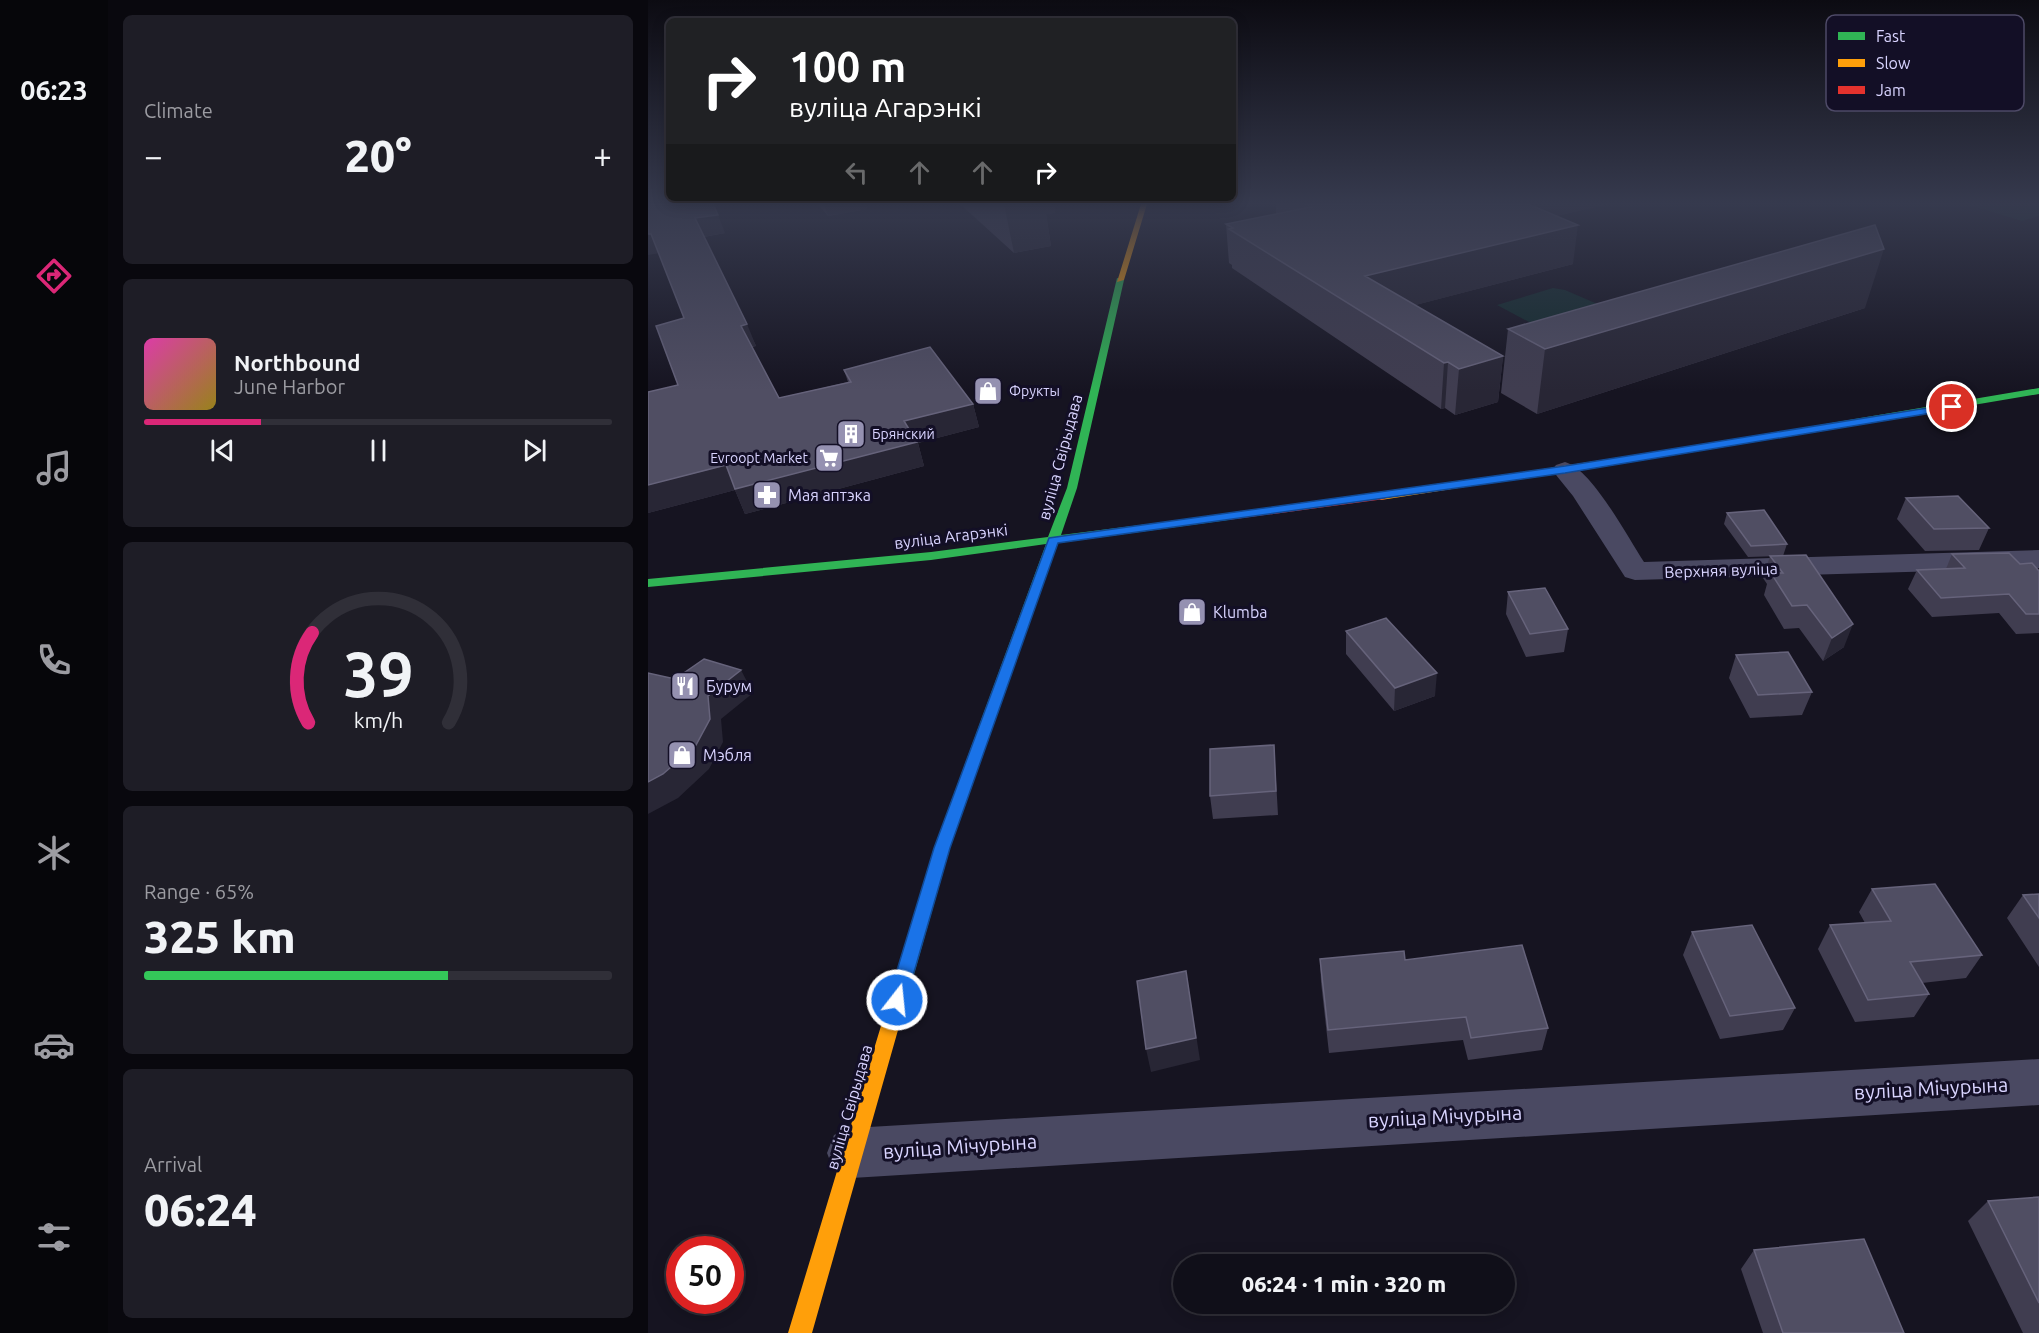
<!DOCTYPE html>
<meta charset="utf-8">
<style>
body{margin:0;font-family:Ubuntu,sans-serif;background:#1e1d26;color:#f1f3f6;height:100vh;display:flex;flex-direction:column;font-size:22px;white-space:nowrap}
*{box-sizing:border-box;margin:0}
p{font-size:20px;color:#9c9ca2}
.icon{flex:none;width:33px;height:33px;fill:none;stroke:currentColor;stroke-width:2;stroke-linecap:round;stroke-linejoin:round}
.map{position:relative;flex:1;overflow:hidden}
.side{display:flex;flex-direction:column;gap:15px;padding:15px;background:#09080e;width:540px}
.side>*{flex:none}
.top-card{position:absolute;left:18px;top:18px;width:570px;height:183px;border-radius:9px;box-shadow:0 3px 15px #0003,0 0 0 2px #302f38;background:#202124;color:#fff;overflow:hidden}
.speed{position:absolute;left:18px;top:1236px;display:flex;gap:12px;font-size:30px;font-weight:700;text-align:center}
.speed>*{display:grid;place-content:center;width:78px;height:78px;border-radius:50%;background:#100f19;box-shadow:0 3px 15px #0003,0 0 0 2px #302f38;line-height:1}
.speed .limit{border:9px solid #d22;background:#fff;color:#111}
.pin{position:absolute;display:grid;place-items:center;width:51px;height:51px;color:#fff;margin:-26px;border:3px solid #fff;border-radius:50%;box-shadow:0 2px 6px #0007}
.me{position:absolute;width:66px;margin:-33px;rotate:16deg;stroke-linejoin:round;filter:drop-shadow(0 0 4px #0008)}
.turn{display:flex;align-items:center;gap:21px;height:126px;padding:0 24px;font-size:27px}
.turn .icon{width:78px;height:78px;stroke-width:2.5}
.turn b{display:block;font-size:42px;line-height:51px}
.lanes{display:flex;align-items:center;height:57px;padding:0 24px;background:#0003;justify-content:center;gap:30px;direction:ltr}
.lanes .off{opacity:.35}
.big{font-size:45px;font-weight:800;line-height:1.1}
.side .widget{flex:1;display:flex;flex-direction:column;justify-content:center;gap:9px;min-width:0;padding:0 21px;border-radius:9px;background:#1e1d26}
.side .dial{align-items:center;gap:0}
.dial svg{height:156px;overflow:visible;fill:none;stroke:#302f38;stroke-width:7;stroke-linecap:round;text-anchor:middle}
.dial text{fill:#f1f3f6;stroke:none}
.song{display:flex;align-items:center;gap:18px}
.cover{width:72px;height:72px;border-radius:9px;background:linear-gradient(135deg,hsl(320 70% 55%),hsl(50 70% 35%))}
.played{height:6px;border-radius:3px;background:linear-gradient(90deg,#db2777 25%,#302f38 25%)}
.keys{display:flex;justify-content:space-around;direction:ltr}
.heat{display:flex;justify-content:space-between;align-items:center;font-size:33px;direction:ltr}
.charge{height:9px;border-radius:4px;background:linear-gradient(90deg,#34c759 65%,#302f38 0)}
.trip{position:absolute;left:525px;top:1254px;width:342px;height:60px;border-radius:30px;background:#100f19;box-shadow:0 3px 15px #0003,0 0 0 2px #302f38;font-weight:800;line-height:60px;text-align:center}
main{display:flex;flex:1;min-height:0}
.tab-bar{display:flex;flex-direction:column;width:108px;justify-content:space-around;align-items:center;background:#06060a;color:#9c9ca2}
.tab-bar .icon{width:42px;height:42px}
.tab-bar .on{color:#db2777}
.tab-bar b{font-size:27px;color:#f1f3f6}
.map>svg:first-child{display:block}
.green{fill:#132c2d}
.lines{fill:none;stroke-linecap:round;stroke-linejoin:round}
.street{fill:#4a4962;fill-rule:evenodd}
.fast{fill:#30b455;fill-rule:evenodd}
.slow{fill:#ff9f0a;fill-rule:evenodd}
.jam{fill:#e5322d;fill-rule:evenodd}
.wall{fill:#403d50}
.shaded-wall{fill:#282635}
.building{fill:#504e63;stroke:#66637b;stroke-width:1.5}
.route{fill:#1a73e8;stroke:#114b97;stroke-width:1.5}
.labels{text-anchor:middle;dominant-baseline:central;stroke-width:6;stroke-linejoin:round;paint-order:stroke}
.far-poi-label{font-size:14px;fill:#d9d4ff;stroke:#130f26;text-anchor:start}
.street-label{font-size:16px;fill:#d9d4ff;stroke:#130f26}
.poi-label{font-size:16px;fill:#d9d4ff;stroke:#130f26;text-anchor:start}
.near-street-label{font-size:20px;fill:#d9d4ff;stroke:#130f26}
.key{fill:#130f26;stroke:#4e4a67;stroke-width:1.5}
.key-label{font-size:16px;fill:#d9d4ff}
</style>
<main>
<nav class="tab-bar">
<b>06:23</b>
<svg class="icon on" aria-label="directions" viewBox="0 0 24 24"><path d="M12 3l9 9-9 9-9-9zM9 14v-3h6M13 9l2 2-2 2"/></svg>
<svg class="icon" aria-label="music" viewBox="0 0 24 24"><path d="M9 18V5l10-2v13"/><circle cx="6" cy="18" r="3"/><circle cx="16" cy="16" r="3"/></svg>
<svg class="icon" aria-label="phone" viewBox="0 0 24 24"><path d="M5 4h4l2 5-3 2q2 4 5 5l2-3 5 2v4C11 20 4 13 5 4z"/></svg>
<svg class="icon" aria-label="climate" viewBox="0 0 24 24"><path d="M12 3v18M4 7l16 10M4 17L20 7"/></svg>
<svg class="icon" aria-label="car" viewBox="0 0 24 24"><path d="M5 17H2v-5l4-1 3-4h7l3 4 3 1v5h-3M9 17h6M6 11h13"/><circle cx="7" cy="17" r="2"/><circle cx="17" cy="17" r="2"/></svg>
<svg class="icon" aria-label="filters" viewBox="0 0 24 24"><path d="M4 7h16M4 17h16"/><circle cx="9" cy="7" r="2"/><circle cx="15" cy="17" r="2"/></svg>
</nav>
<section class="side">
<div class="widget"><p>Climate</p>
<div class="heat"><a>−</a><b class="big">20°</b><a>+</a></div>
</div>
<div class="widget">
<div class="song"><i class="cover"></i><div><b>Northbound</b><p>June Harbor</p></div></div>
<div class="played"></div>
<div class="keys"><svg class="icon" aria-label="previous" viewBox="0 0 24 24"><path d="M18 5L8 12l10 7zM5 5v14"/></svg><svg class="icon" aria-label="pause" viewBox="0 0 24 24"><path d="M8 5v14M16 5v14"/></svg><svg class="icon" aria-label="next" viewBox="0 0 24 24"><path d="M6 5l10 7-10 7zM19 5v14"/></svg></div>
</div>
<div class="widget dial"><svg viewBox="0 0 100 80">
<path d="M14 69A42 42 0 1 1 86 69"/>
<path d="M14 69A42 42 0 0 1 16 23" stroke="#db2777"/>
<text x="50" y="56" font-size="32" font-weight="700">39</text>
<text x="50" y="72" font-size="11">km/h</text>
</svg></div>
<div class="widget"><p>Range · 65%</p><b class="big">325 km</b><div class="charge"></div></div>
<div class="widget"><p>Arrival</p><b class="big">06:24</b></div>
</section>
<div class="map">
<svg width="1391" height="1333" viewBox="0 0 1391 1333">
<rect width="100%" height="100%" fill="#161421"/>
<path class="green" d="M1318,204H1391V216L1374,221Z
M905,288L917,290L961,309L898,331L849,305Z"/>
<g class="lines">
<path class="street" d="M917,462C944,469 980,538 996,562L1391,550V568L987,580L977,577L925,496L904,470L908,465Z
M1391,1059V1105L204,1178L186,1171L179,1153L186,1135L204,1128Z"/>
<path class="fast" d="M469,278L476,280L429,488L413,535L580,514L586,517L580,520L410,543L302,848L254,1016L252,1022L245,1024L238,1022L236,1016L286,848L398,544L283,560L0,587V579L283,552L400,537L419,488Z
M1391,388V394L1058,450L1053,447L1058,444Z"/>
<path class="slow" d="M493,204H499L476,280L469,282Z
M1058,444L1062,445V449L733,500L728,497L733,494Z
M245,1008L252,1010L254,1016L164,1333H140L236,1016L238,1010Z"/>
<path class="jam" d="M733,494L738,497L737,499L580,520L574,517L580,514Z"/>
</g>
<path class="wall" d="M0,204L77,233L56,237L108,346L104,347L131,398L200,382L196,370L325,404L331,427L270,443L276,466L97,514L87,490L0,513V392L30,385L36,318L11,253Z
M170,204H217L219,209L180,216Z
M312,204H406L407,213L398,214L403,246L366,253Z
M628,204H960L908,216L925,264L767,305L855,356L850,402L807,415L797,408L793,409L584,268V265L581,263L578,224L628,214Z
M1217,308L889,414L853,393L860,329Z
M1258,498L1341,528L1331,550L1277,551L1249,519Z
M1079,513L1139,544L1135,556L1100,557L1076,524Z
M1304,554L1372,564L1391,571V633L1368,634L1351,613L1284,617L1260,589L1269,570L1298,569Z
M1122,556L1196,647L1175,661L1151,628L1136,629L1116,595L1119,584L1115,578Z
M860,592L920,629L916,652L878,657L858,614Z
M698,631L787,696L746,711L698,654Z
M1088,655L1164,692L1154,715L1102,718L1081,678Z
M626,745L630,815L565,819L562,796Z
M1224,889L1334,955L1318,978L1274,983L1281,994L1266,1017L1207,1022L1170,949L1182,925L1217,923L1211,912Z
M1391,894V967L1359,918L1375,895Z
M1044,932L1147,1008L1135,1030L1072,1039L1035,955Z
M672,959L757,960L900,1028L894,1050L820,1060L815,1040L681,1053L673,982Z
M1391,1197V1333H1375L1320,1221L1340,1201Z
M1106,1250L1256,1333H1115L1093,1269Z"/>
<path class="shaded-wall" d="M176,204H217L219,209L180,216Z
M356,204H406L407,213L398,214L403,246L366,253Z
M851,204H960L849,230Z
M70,215L77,233L54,237L47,218Z
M930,225L925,264L722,317L717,276Z
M0,234H3L12,253L0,255Z
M1236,249L1217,308L889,414L897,349Z
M99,324L108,346L101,347L93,326Z
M855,356L850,402L807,415L811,369Z
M800,362L797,408L793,409L796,363Z
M325,404L331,427L270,443L276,466L97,514L87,490L0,513V485Z
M1205,624L1196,647L1175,661L1184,638Z
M93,670L105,693L73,719L75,742L61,769L30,798L0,814V782L60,696Z
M789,673L787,696L746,711L747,688Z
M538,971L552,1060L503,1072L498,1049Z"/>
<path class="building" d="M0,204H65L70,215L47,218L99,324L93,326L131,398L203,382L196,370L282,347L325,404L256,421L269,442L87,489L78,465L0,485V392L30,385L8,326L36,318L3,234H0Z
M658,204H880L930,225L717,276L855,356L811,369L800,362L796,363L581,229L585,228L578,224L663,207Z
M1227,225L1236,249L897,349L860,329Z
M1310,496L1341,528L1286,529L1258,498Z
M1116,510L1139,544L1103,546L1079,513Z
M1361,553L1372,564L1384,563L1391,571V614H1378L1361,594L1293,598L1269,570L1317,568L1304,554Z
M1158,555L1205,624L1184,638L1159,605L1144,606L1123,573H1135L1122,556Z
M897,588L920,629L882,634L860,592Z
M738,618L789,673L747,688L698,631Z
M1140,652L1164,692L1110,695L1088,655Z
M56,659L93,670L60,696L62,719L48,745L15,774L0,782V673L27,679Z
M626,745L628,791L562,796V749Z
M1287,884L1334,955L1262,962L1281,994L1220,1000L1182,925L1243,921L1224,889Z
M1391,894V918L1375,895Z
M1104,925L1147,1008L1082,1016L1044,932Z
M874,945L900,1028L823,1038L818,1017L680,1030L672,959L756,951L757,960Z
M538,971L548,1038L498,1049L489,981Z
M1391,1197V1303L1340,1201Z
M1216,1239L1256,1333H1135L1106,1250Z"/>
<linearGradient id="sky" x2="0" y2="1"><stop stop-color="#0c0b12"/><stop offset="0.52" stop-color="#363a4e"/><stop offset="1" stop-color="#363a4e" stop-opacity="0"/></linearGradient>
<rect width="1391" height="391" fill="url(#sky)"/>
<path class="route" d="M1304,404L1309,407L1308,409L917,473L410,543L302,848L258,1000L256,1006L249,1009L242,1006L240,1000L286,848L401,538L917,466Z"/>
<defs>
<g id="shop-square" transform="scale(1.5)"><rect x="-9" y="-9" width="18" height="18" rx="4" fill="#9591b1" stroke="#130f26"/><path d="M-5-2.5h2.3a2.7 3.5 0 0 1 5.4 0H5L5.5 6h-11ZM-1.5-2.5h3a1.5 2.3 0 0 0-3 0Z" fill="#fff"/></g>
<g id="building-square" transform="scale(1.5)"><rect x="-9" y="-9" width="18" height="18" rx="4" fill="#9591b1" stroke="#130f26"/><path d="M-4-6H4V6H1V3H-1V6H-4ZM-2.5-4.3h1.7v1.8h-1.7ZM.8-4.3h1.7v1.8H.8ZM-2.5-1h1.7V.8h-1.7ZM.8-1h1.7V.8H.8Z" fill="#fff"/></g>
<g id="supermarket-square" transform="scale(1.5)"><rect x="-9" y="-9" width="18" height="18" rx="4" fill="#9591b1" stroke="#130f26"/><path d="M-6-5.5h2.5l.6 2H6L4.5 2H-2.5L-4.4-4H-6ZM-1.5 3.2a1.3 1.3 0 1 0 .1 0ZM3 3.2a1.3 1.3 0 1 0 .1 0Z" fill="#fff"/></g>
<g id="pharmacy-square" transform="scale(1.5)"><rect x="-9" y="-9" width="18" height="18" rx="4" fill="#9591b1" stroke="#130f26"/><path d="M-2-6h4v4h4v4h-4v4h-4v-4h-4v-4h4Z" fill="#fff"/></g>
<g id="restaurant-square" transform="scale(1.5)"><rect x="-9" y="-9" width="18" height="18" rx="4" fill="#9591b1" stroke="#130f26"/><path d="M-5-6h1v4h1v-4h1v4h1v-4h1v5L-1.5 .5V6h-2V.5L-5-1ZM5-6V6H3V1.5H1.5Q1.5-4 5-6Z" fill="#fff"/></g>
</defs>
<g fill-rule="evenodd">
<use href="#shop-square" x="340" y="391"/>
<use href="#building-square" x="203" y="434"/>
<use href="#supermarket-square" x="181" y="458"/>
<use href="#pharmacy-square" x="119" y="495"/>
<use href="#shop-square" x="544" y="612"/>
<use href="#restaurant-square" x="37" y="686"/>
<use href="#shop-square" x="34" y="755"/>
</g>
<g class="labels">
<g class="far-poi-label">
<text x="361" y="391">Фрукты</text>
<text x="224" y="434">Брянский</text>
<text x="160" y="458" text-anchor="end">Evroopt Market</text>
</g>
<g class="street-label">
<text transform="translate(412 457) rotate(-75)">вуліца Свірыдава</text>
<text transform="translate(303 536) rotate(-7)">вуліца Агарэнкі</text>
<text transform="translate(1073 570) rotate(-2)">Верхняя вуліца</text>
<text transform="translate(201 1107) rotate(-74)">вуліца Свірыдава</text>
</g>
<g class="poi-label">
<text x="140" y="495">Мая аптэка</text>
<text x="565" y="612">Klumba</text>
<text x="58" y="686">Бурум</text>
<text x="55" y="755">Мэбля</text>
</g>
<g class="near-street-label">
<text transform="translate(1283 1088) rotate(-3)">вуліца Мічурына</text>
<text transform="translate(797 1116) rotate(-3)">вуліца Мічурына</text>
<text transform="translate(312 1146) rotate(-4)">вуліца Мічурына</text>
</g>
</g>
<rect x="1178" y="15" width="198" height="96" rx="9" class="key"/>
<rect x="1190" y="32" width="27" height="8" fill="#30b455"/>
<rect x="1190" y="59" width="27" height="8" fill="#ff9f0a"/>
<rect x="1190" y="86" width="27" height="8" fill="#e5322d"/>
<g class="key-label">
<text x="1228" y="42">Fast</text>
<text x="1228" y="69">Slow</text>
<text x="1228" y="96">Jam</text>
</g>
</svg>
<div class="speed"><div class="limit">50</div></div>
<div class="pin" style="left:1304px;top:407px;background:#d93025"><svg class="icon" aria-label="arrive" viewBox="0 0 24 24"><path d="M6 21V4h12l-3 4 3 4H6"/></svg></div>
<svg class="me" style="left:249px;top:1000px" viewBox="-20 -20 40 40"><circle r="17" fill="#1a73e8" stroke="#fff" stroke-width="3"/><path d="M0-11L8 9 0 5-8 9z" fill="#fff"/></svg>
<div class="trip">06:24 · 1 min · 320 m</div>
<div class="top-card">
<div class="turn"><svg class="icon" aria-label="right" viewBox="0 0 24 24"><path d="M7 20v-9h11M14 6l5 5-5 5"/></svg><div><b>100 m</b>вуліца Агарэнкі</div></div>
<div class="lanes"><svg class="icon off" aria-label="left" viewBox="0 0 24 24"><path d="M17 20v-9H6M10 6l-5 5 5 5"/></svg><svg class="icon off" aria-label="ahead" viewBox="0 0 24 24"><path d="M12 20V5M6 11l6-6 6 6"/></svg><svg class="icon off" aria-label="ahead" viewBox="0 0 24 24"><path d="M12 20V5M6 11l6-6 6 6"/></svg><svg class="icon" aria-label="right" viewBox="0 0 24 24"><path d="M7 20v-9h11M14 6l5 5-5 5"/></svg></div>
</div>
</div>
</main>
